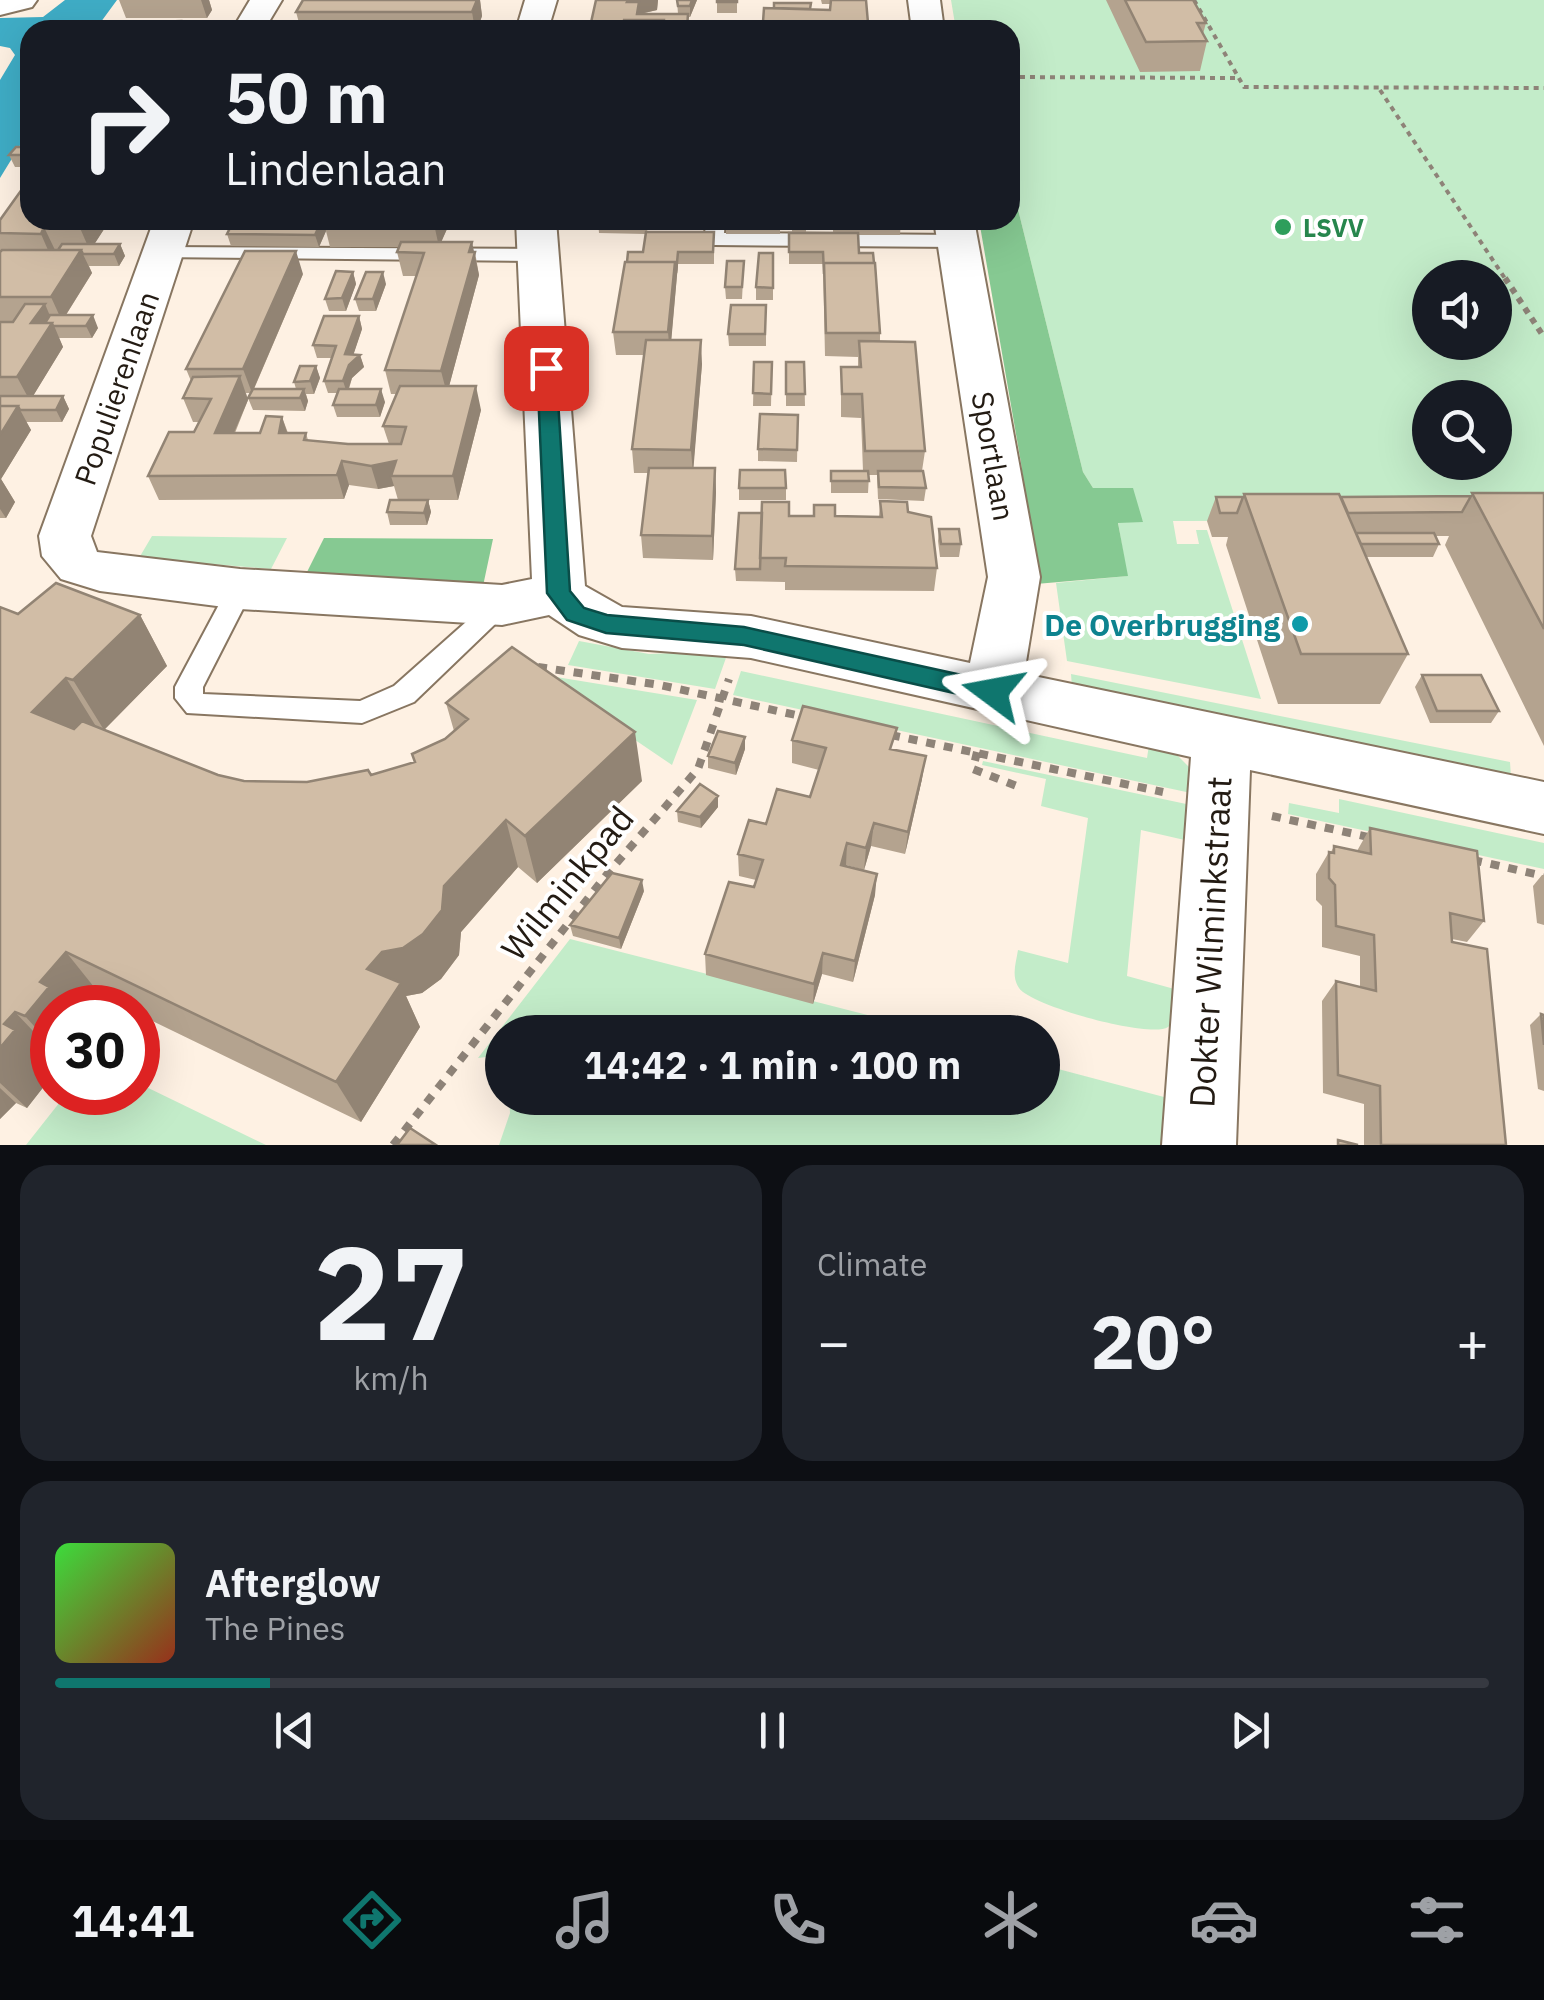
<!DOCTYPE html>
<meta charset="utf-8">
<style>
body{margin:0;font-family:"IBM Plex Sans",sans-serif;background:#20242c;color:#f1f3f6;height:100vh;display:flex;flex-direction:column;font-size:38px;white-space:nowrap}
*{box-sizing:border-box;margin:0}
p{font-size:32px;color:#9ea1a6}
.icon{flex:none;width:55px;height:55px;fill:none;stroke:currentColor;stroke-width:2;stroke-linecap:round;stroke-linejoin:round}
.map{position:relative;height:1145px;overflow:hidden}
.side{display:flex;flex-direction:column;gap:20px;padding:20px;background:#0d0f14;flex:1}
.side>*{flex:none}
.guide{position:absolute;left:20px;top:20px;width:1000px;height:210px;border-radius:30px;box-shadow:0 10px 40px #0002;background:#171b24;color:#f1f3f6;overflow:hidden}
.controls{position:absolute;left:1412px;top:260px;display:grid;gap:20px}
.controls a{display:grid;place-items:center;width:100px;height:100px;border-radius:50%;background:#171b24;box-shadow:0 10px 40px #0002;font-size:50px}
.speed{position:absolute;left:30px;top:985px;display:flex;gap:20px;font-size:50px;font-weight:700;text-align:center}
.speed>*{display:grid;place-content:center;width:130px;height:130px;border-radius:50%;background:#171b24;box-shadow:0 10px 40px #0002;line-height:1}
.speed .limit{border:15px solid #d22;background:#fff;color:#111}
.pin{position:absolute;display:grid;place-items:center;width:85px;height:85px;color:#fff;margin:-42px;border-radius:20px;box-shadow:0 5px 15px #0006}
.me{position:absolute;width:110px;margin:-55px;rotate:283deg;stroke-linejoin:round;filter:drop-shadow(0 0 8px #0008)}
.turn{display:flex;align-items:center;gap:35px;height:210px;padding:0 40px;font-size:45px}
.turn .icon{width:130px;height:130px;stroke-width:2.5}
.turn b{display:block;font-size:70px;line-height:85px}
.big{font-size:75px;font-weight:700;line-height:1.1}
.side .tile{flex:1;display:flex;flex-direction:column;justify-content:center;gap:15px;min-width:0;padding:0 35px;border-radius:30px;background:#20242c}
.side .dial{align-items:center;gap:0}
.dial b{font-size:130px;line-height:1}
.song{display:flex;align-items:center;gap:30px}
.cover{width:120px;height:120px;border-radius:15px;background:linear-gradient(135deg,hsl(120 70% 55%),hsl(10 70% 35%))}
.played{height:10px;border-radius:5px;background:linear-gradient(90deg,#0f766e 15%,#363941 15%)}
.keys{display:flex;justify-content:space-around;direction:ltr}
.heat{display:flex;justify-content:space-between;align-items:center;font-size:55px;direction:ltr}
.side .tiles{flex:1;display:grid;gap:20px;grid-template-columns:1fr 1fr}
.tile:last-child{grid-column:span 2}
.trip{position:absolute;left:485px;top:1015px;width:575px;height:100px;border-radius:50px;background:#171b24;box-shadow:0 10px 40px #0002;font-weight:700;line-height:100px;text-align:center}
.dock{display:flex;height:160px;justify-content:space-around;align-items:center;background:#090b0e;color:#9ea1a6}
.dock .icon{width:70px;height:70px}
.dock .selected{color:#0f766e}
.dock b{font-size:45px;color:#f1f3f6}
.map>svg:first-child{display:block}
.green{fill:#c3ecc9;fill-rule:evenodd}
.forest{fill:#86c992}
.water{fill:#3fadc6}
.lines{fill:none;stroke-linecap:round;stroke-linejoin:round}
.service-casing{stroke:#887661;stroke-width:4}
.minor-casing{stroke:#887661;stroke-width:4}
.path-far2{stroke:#8e8378;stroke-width:4;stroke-dasharray:5 5;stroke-linecap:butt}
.path-far1{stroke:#8e8378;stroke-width:6;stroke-dasharray:6 6;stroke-linecap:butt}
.path{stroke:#8e8378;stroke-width:8;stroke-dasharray:9 9;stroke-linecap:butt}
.service{fill:#fff;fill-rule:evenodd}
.minor{fill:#fff;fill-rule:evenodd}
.wall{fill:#b4a38f}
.shaded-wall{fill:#928474}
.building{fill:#d1bda6;stroke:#928474;stroke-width:2.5}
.route{fill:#0f766e;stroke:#0a4d48;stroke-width:2.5}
.leisure-dot{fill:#2e9e5b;stroke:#fff;stroke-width:4}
.culture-dot{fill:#0f9aa8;stroke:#fff;stroke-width:4}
.labels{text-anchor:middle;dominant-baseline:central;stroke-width:8;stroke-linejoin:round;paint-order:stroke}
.far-leisure-label{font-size:25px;font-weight:bold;fill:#27864d;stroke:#fff;text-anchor:start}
.street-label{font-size:30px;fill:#231b13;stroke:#fff}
.culture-label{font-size:30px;font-weight:bold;fill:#0d838f;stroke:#fff;text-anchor:end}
.near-street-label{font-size:35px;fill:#231b13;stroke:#fff}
</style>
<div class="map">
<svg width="1544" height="1145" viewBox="0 0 1544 1145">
<rect width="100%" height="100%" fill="#fef1e3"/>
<path class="green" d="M951,0H1544V520L1173,521L1177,544H1199L1196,530H1207L1261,699L1067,661L1056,583L1127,576L1118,522L1143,521L1093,488L1083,472L1010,177V30H956ZM1430,278H1495V342H1430ZM1430,398H1495V462H1430Z
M152,536L287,538L271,569L139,558Z
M579,641L649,654L724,651L727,655L715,689L568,665Z
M741,671L1147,758L1149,745L1170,748L1194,772L1191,793L733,695Z
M538,674L697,700L672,765Z
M1071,674L1510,762L1511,777L1072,687Z
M983,761L1191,805L1189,841L1141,830L1127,976L1178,990C1176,1000 1177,1020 1168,1027C1151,1039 1031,1006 1019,988C1011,976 1016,963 1018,950L1068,963L1088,818L1041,806L1046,779L982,765Z
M1339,799L1544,843V869L1288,814L1289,803L1339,813Z
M570,939L934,1032H502V1061L494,1056L478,1058Z
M1043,1065L1164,1097L1161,1145H499L510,1113L509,1098H1042Z
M138,1083L266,1145H26L67,1093L138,1092Z"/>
<path class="forest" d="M1010,177L1083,472L1093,488H1133L1143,522L1118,523L1128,576L1036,584L1021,463L979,220H1010Z
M324,538L493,539L483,586L307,572Z"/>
<path class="water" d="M65,0H117L95,30H30V129L0,178V80L15,55L10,48L0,46V18L43,17Z"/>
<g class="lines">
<g class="service-casing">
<path id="service" d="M707,220H725L724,233L957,235L967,241L957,247L714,245L704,239Z
M162,247L539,249L549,255L539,261L155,257V249Z
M240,580L253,589L203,687V694L360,701L394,686L493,598H511L515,605L414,702L362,723L187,713L175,698V687L231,582Z"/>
</g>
<g class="minor-casing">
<path id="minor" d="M0,0H37L32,7L0,15Z
M250,0H282L264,30H232Z
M525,0H557L548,30H516Z
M908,0H940L944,30H912Z
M154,220H194L91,536L97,552L240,569L502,585L532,579L516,220H556L585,586L622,607L751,616L970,663L988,577L934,220H974L1040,577L1024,674L1544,782V834L1250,770L1236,1145H1162L1191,757L751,658L622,648L579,635L549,615L502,625L240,609L100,591L61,579L42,556L39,536Z"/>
</g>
<path class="path-far2" d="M1194,0L1244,87L1544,88
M1010,77L1238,78
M1380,90L1506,280"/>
<path class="path-far1" d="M1505,278L1544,337"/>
<path class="path" d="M538,667L660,685L805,717
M891,735L1163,792
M977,752L973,769L1019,787
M1272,816L1373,838
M1473,860L1544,876
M393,1145L608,873L698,769L729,679"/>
<use href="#service" class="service"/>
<use href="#minor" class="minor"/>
</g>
<path class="wall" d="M119,0H209L212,10L207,18H126Z
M480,0L482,16L477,30H301L296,12Z
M596,0H658L657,10L640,14H678L677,0H697L690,17H688L689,30H590Z
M717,0H737V13H717Z
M821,0H866L868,30H763L764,8L830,10L831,4H822Z
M1106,0H1193L1206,23L1203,34L1207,41L1200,71L1140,72Z
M30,147L29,167H15L9,155Z
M0,220H110L94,244H120L125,256L119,266H89L92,273L66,315L98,328L92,338H59L63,347L33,396H63L69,409L62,422H26L31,430L1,479L15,502L6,518H0V322H13L14,321H0Z
M231,220H451L441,242L475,252L479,275L449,386L481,410L458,500H428L431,512L427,525H390L387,512L398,500L394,486L378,489L349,485L344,499L159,500L148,476L194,432L199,422H193L183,398L191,381L186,369L303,274L254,389H296L294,382L316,366L320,378L314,394H306L308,401L305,411L253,410L248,398L251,393H246L248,400L235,433H260L282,417L288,433H306L308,440L348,444H389L383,426L396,394H391L385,370L416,276H403L397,252L399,247H330L326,231L319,247L231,246L227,234L232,224Z
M598,220H680V223L649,221L647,232H714V264H678L671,340L702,364L693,468H715L716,492L713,560L643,558L641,535L648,473H634L632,449L644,355H616L613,332L627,262L643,252L646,234L599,233Z
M726,220H780V234H726Z
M792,220H806V233H833V220H901L900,235H858L859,253L880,333V342L925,451L922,471L926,488L924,501L878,499L877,475H869L868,493H831V471H863L861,418L841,417V367H858V357L825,356L823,264H789V245L792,233Z
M773,253V300H756V287Z
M744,261L742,299H726L725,287Z
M353,272L356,284L346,311H329L325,299Z
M386,284L376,311H359L355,299Z
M766,305V346H729L728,334Z
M359,316L362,329L353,355H360L364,367L352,378L349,389L385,402L380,417H337L333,405L337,393H328L324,381L332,358H317L313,345Z
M754,362H772L771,406H753Z
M786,362H804L805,406H786Z
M798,415L797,462L758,461V449Z
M739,488H786V500H739Z
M1472,493H1544V746L1445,545L1449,536H1435L1439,544L1433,557H1366L1408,654L1380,704H1278L1226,545L1228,537H1212L1207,521L1216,497H1243L1244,494L1341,497L1471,496Z
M880,501L908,512L937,568L934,591L785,590V582L736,581L735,569L789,516L879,517Z
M939,529L961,544L959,557H940L938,541Z
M0,607L18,614L140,615L167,666L104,730L218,775L244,781L307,782L371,775L415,762L454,731L446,703L642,781L537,883L518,867L461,932L459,955L441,979L422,993L406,996L420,1027L361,1122L138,1014V1008H125L102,997L52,1008V1058L48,1063L52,1068V1076L27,1108L16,1103L0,1119Z
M1422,675L1499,711L1491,723H1430L1415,687Z
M792,740L894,749L922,779L905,854L871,846L864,870L846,865L875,895L853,982L822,974L813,1004L706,975L705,954L754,887L756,880L739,876L738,854L766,824L810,797L819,770L792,763Z
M745,749L736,775L708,768V756Z
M718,796V807L701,828L678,822L677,811Z
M1370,828L1484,921L1467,942L1452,939L1506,1145H1364V1104L1323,1093L1322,1001L1336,981L1360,987V956L1322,947V906L1316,900V874L1329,852H1331L1334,846L1357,851Z
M1542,875H1544V925L1537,923L1533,886Z
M644,891L621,949L573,936L570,925Z
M1541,1014L1544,1015V1091L1538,1089L1530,1025Z"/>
<path class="shaded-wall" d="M201,0H209L212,10L207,18Z
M477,0H480L482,16L477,30H475L472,12Z
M628,0H658L657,10L631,16L629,23Z
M692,0H697L690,17V6Z
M180,21L183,30H173Z
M30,147V166L29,167L24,155Z
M85,220H110L90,251L80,228Z
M322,220H331L324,224L326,231L319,247L315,235Z
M436,220H451L439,247L434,224Z
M44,227L55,250L51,257L41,234Z
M472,242L479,275L447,394L441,371Z
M120,244L125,256L119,266L114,254Z
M81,250L92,273L62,321L51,297Z
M296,251L303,274L252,393L243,369Z
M678,252V264L670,355L668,332L675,262Z
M353,272L356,284L346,311L342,298Z
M383,272L386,284L376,311L373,299Z
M45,304L63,347L30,401L17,377L31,323Z
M93,315L98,328L92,338L86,326Z
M359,316L362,329L350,365L360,355L364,367L352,378L347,393L343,381L345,354Z
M701,340L702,364L693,474L691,450Z
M316,366L320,378L314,394L310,381Z
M240,376L248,400L224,456L215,433Z
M476,386L481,410L458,500L453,476Z
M304,389L308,401L305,411L300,398Z
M381,389L385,402L380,417L376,405Z
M63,396L69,409L62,422L56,410Z
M18,406L31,430L1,479L15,502L6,518L0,509V435Z
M282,417L290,441L279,433Z
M342,461L349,485L344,499L337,475Z
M396,461L391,476L394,486L378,489L371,466Z
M715,468L716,492L713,560L712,536Z
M428,500L431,512L427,525L424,513Z
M140,615L167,666L104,730L73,680Z
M66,678L97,728L66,761L32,712Z
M635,732L642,781L537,883L525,836Z
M745,737V749L736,775L735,763Z
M926,756L922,779L905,854L908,832Z
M718,796V807L701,828L700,817Z
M506,820L518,867L461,932L459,955L441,979L422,993L406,996L420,1027L361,1122L336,1082L367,969Z
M874,823L871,846L864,870L866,848Z
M847,843L846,865L839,887L841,865Z
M877,874L875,895L853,982L855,961Z
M642,880L644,891L621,949L619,938Z
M66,952L102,997L93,1008H52V1046L25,1016L40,982Z
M823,953L822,974L813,1004L814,984Z
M15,1012L52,1051V1058L48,1063L52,1068V1076L27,1108L0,1083V1048L4,1024Z
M0,1088L16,1103L0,1119Z"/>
<path class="building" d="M303,0H477L472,12H296Z
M596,0H628L627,2H639L637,14H688L687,28L664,27V20H624L622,27H590Z
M677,0H692L690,6H678Z
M717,0H737V2H717Z
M831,0H866L868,23L763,22L764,8L830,10Z
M1125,0H1193L1206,23H1197L1207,41L1146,42Z
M774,3H811L810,9L774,8Z
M180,21L173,30H116L122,23Z
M16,147H30L24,155H9Z
M25,185H30V220H85L80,228L44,227L41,234L0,233V220Z
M234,220H322L315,235L227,234Z
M325,220H436L434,224H324Z
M726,220H780V222H726Z
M792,220H806V223H792Z
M646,232H714L713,252H678L676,273L675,262H627L628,252H643Z
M789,233H858L859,253H873L874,263H824V274L823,252H789Z
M401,242H472L469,252H475L441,371L385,370L424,253L397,252Z
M62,244H120L114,254H83L81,250H58Z
M2,250H81L51,297H0V252Z
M245,251H296L243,369H186Z
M759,253H773V288L756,287Z
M727,261H744L742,287H725Z
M625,262H675L668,332H613Z
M824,263H875L880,333H826Z
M336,271L353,272L342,298L325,299Z
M366,272H383L373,299H355Z
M25,304H45L31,323H52L17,377H0V322H13Z
M731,305H766L765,334H728Z
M50,315H93L86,326H53L52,323H45Z
M324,316H359L345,354L360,355L349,365L343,381H324L336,346L313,345Z
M646,340H701L691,450L632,449Z
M859,341L915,342L925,451H865L862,394H842L841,367H861Z
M754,362H772L771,394L753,393Z
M786,362H804L805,394H786Z
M300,366H316L310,381L294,382Z
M240,376L215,433H260L266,416L282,417L279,433H306L304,440L348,444H401L406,427L383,426L400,386H476L453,476H391L396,461L371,466L342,461L337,475L148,476L169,432H194L211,399L183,398L193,377Z
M253,389H304L300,398H248Z
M339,389H381L376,405H333Z
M0,396H63L56,410H20L18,406H0Z
M0,406H18L0,435Z
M760,414L798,415L797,450L758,449Z
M649,468H715L712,536L641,535Z
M740,470H785L786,488H739Z
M831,471H868L869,481H831Z
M878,471H923L926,488L879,487Z
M1472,493H1544V629Z
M1244,494H1339L1408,654H1301Z
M1471,496L1462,512L1348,513L1341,497Z
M1216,497H1243L1237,513H1220Z
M390,500H428L424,513L387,512Z
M880,501L907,502L908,512L931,517L937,568L785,566L786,558H760L762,502H789V516H814V505H835V516L882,517Z
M739,513H762L760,569H735Z
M939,529H959L961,544H941Z
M1356,533H1434L1439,544H1361Z
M56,583L140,615L73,680L66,678L32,712L74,729L82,721L218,775L244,781L307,782L368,770L371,775L415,762L412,754L445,739L468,719L446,703L512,647L635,732L525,836L506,820L444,886L442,910L423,934L403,948L382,952L367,969L401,983L336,1082L66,952L40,982L49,987L25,1016L15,1012L4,1024L15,1030L0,1048V607L18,614Z
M1422,675H1481L1499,711H1437Z
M803,706L897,728L890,749L926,756L908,832L874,823L866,848L847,843L841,865L877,874L855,961L823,953L814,984L705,954L729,882L754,887L763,860L738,854L749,820L766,824L777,789L810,797L826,748L792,740Z
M718,731L745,737L735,763L708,756Z
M700,784L718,796L700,817L677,811Z
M1370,828L1477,851L1484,921L1450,913L1452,942L1487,949L1506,1145H1381L1380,1086L1338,1075L1336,981L1376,991L1374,935L1336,926L1335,885L1329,878V852L1334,853V846L1371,854Z
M612,873L642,880L619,938L570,925Z
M1541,1014L1544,1015V1045Z
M410,1128L436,1145H397Z
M1338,1140L1358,1145H1338Z"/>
<path class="route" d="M546,362L556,368L570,591L584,608L607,615L744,627L993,682L1005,692L1001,699L993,702L744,645L606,633L567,620L547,593L537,368Z"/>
<circle class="leisure-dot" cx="1283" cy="227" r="10"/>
<circle class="culture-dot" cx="1300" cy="624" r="10"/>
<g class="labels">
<g class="far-leisure-label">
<text x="1303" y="227">LSVV</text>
</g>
<g class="street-label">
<text transform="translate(116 388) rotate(-71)">Populierenlaan</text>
<text transform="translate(994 456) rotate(80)">Sportlaan</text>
</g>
<g class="culture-label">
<text x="1280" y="624">De Overbrugging</text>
</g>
<g class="near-street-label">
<text transform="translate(567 883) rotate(-51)">Wilminkpad</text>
<text transform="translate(1210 942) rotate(-87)">Dokter Wilminkstraat</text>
</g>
</g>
</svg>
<div class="controls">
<a><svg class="icon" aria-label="sound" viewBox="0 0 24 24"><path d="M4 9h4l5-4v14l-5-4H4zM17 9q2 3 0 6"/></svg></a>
<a><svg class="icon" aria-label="search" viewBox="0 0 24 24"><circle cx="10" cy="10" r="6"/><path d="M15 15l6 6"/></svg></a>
</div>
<div class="speed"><div class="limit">30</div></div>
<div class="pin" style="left:546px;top:368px;background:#d93025"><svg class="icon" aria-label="arrive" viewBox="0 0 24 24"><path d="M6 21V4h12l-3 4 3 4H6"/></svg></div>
<svg class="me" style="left:993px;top:692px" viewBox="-20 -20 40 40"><path d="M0-17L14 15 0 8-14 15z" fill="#0f766e" stroke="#fff" stroke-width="4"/></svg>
<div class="trip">14:42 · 1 min · 100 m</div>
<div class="guide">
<div class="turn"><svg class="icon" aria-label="right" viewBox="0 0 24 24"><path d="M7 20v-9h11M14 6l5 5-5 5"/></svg><div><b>50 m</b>Lindenlaan</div></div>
</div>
</div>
<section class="side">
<div class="tiles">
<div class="tile dial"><b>27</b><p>km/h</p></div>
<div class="tile"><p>Climate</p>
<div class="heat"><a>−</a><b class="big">20°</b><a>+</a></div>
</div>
<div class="tile">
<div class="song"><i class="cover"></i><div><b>Afterglow</b><p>The Pines</p></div></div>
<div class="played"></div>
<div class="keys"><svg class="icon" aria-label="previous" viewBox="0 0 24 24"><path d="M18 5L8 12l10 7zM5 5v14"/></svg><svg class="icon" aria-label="pause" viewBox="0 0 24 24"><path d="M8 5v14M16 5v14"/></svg><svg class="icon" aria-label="next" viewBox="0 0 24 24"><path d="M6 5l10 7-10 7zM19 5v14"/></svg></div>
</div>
</div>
</section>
<nav class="dock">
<b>14:41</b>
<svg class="icon selected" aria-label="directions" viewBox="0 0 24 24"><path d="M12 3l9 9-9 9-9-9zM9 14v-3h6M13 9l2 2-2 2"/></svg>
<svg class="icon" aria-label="music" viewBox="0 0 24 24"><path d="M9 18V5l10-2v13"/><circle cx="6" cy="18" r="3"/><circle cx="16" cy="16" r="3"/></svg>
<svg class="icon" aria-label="phone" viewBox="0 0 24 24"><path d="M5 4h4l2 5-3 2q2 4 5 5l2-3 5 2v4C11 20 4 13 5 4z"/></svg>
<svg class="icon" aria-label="climate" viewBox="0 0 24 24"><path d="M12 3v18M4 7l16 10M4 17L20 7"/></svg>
<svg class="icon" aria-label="car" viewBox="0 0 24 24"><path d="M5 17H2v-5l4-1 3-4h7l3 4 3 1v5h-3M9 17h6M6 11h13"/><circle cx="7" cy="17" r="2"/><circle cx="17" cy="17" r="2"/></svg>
<svg class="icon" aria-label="filters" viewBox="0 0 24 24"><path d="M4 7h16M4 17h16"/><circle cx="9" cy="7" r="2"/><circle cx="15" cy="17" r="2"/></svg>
</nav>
